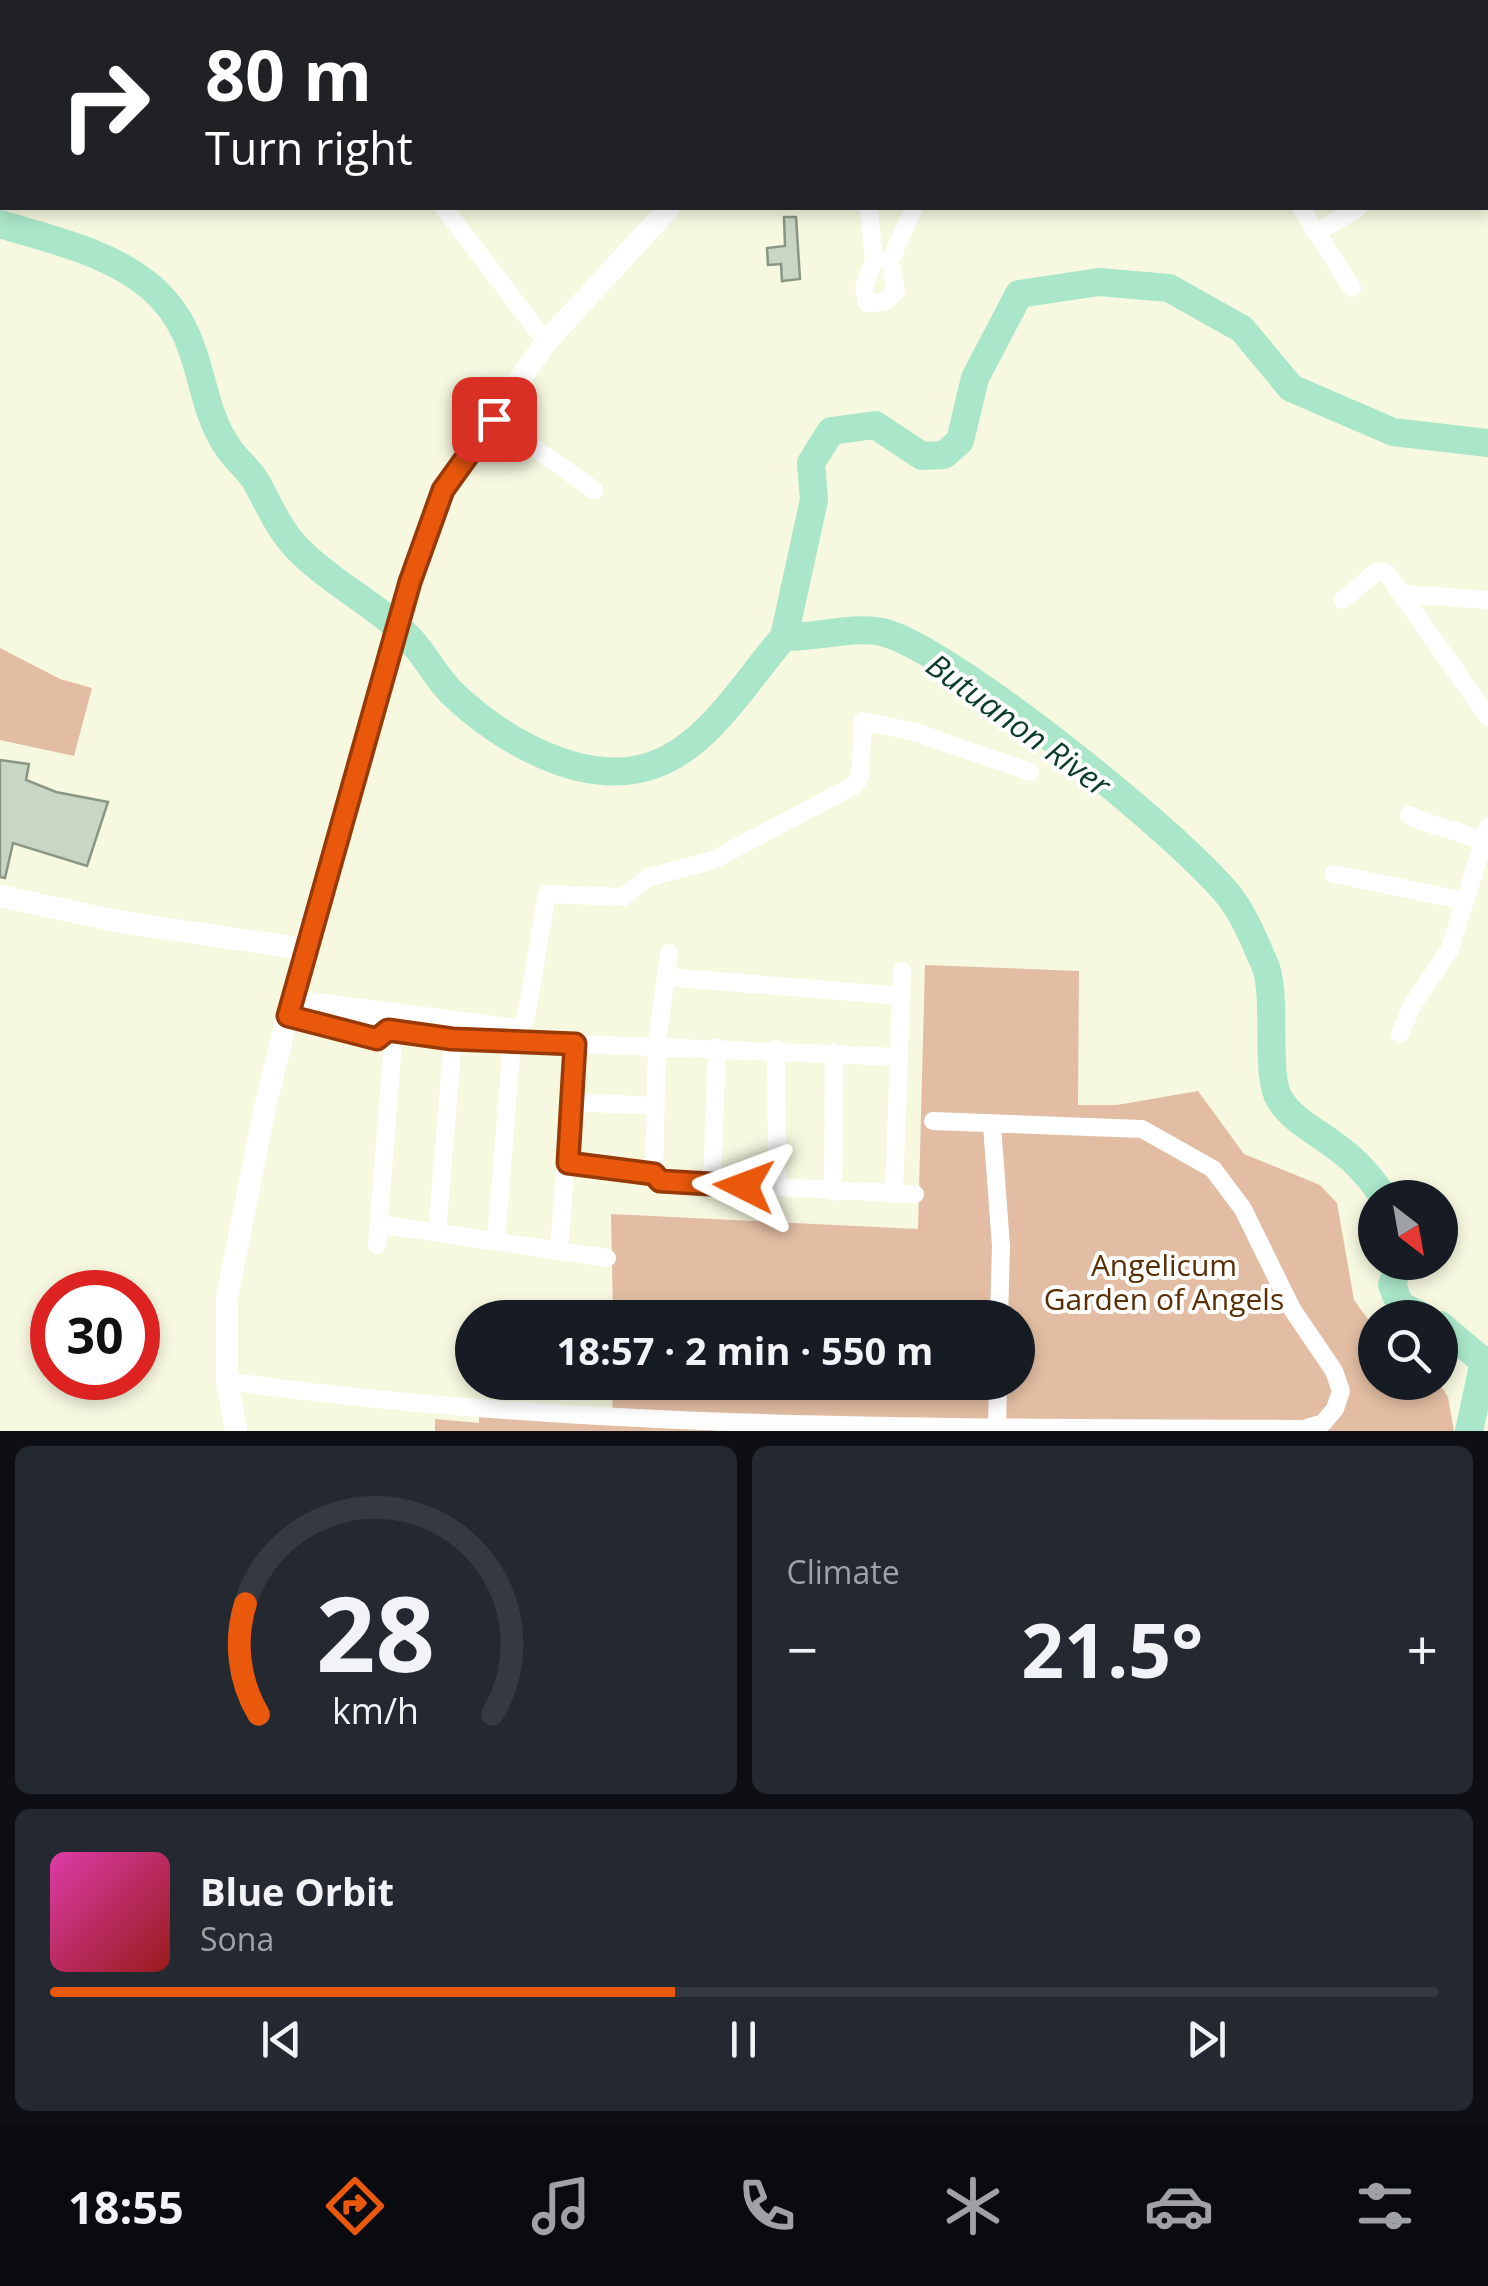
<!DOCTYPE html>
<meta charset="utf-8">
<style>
body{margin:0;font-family:"Open Sans",sans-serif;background:#242831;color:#f1f3f6;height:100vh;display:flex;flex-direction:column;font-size:38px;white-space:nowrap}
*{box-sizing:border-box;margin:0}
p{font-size:32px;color:#9ea1a6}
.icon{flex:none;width:55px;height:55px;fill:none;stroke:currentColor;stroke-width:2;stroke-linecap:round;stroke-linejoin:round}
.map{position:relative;height:1431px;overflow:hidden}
.side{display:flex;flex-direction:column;gap:15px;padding:15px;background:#0d0f14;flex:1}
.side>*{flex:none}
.top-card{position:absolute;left:0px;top:0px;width:1490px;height:210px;box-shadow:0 5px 15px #0003;background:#202124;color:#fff;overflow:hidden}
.needle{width:65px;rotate:149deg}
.tools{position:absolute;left:1358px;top:1180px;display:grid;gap:20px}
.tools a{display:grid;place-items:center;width:100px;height:100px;border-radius:50%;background:#171b24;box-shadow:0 5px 15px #0003;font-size:50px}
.speed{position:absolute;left:30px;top:1270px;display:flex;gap:20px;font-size:50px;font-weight:700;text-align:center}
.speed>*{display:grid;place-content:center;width:130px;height:130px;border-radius:50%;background:#171b24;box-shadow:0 5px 15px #0003;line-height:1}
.speed .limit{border:15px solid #d22;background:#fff;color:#111}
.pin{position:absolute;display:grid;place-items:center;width:85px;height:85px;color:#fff;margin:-42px;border-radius:20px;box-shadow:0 5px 15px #0006}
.me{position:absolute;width:110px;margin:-55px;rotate:273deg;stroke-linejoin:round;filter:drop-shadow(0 0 8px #0008)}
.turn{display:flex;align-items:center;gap:35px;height:210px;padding:0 40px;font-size:45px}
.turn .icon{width:130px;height:130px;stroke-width:2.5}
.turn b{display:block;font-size:70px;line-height:85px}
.big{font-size:75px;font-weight:700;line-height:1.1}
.side .tile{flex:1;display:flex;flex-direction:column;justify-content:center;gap:15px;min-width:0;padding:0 35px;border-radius:15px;background:#242831}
.side .dial{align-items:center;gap:0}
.dial svg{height:260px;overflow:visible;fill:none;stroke:#363941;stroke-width:7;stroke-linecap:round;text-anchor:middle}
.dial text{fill:#f1f3f6;stroke:none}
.song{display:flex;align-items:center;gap:30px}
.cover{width:120px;height:120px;border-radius:15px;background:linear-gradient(135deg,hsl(320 70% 55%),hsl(0 70% 35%))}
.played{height:10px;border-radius:5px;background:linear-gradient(90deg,#ea580c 45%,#363941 45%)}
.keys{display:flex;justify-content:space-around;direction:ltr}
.heat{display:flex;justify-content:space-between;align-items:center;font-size:55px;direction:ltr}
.side .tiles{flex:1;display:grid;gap:15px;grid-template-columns:1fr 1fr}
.tile:last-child{grid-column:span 2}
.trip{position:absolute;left:455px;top:1300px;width:580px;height:100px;border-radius:50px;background:#171b24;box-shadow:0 5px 15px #0003;font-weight:700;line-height:100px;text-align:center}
.dock{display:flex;height:160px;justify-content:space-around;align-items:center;background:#090b0e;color:#9ea1a6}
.dock .icon{width:70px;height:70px}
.dock .active{color:#ea580c}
.dock b{font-size:45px;color:#f1f3f6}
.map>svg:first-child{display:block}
.green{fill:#e2bda3}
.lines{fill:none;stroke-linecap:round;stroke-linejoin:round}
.river{stroke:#aae6c9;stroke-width:28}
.building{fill:#c8d6c3;stroke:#899684;stroke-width:2.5}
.street{stroke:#fff;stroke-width:18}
.secondary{stroke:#fff;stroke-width:22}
.route-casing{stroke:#983908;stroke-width:25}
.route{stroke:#ea580c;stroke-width:18}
.labels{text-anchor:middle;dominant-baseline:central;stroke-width:8;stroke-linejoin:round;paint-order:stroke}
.park-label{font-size:30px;fill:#5a2e04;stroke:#fff}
.water-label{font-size:32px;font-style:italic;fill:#0c3d2b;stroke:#fff}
</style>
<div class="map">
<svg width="1488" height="1431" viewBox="0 0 1488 1431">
<rect width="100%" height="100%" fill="#f6f8e0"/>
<path class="green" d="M0,648L60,679L92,688L74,756L0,740Z
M925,965L1079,971L1078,1105H1117L1198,1091L1244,1154L1320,1185L1337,1203L1354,1300L1375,1329V1382L1439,1383L1448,1397L1454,1431H435V1419L479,1423V1405L612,1417L613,1383L1018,1382V1318L613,1317L611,1214L918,1229Z"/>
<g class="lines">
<path class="river" d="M0,224C52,240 110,252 152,288C208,338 193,398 229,449C238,462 251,471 258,485C271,509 281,534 303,554C334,584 373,603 404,633C423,650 433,674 451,692C499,739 586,791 656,764C711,743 747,679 784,637C816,638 851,626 882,632C948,647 1195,845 1235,904C1247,921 1256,945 1265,965C1278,997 1264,1076 1280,1100C1294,1122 1318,1132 1338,1148C1355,1160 1373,1180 1384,1198
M784,637L814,500L811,463L831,431L875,425L922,456L944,455L960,441L975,378L1019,294L1099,282L1169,288L1242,329L1291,388L1393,432L1488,443
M1400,1262L1392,1285L1400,1305L1425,1318
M1440,1325L1484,1362L1469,1431"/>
</g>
<path class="building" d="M784,217H796L800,279L782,281L781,264L768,265L767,248L785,246Z
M0,760L29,764L26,780L56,792L108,802L87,866L13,843L5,878L0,877Z"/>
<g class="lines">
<path class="street" d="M1176,0L1178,2
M16,2L17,0
M208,2L210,0
M1148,2L1152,0
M1442,2L1444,0
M0,60L2,50
M1488,129V128
M444,208L546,342
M869,208L874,260L864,288L867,303L884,302L896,291L890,261
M1301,208L1352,288
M1316,233L1358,208
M890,261L914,208
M494,419L594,490
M1403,594L1488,600
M1343,600L1376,572H1386L1488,717
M1409,815C1435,829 1458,828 1481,842
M1334,874L1465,901
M666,977L902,996
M292,999L517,1028L526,1018L547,894L623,897L647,878L713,860L853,786L860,778L863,721L915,732L1030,772
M288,1016L333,1025L345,1017L383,1021L388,1031L453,1039L898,1057
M333,1025L341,1032L377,1039L388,1031
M1400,1034L1413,1004L1450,949L1488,827
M776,1049L777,1187
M571,1102L655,1106
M992,1125L1001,1246L999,1318
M568,1163L654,1174L660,1181L915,1194
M654,1174L657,1044L669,953
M712,1184L717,1047
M833,1192L834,1052
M894,1194L902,971
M379,1224L607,1258
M437,1233L453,1039
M496,1241L512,1042
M377,1245L394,1031
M559,1250L575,1044
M227,1381C580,1431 945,1427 1303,1429L1323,1423L1335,1409L1341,1391L1334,1371L1292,1309L1243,1209L1213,1169L1142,1129L933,1121
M997,1428L998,1382"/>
<path class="secondary" d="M521,0L525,2
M0,896L121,922L304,949
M236,1431L227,1381V1298L263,1116L304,949L415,569L443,490L546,342L669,208"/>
</g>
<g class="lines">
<g class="route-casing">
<path id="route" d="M494,419L443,490L410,582L288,1016L377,1039L388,1030L452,1039L575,1044L568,1163L654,1174L660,1181L744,1186"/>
</g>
<use href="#route" class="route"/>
</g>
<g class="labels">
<g class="park-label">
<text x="1164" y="1264">Angelicum<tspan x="1164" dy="34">Garden of Angels</tspan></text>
</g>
<g class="water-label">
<text transform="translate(1019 724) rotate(36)">Butuanon River</text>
</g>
</g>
</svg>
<div class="tools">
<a><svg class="needle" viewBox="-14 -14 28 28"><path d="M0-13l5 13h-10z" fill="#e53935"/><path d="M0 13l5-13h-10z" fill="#9ea1a6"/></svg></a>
<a><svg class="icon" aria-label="search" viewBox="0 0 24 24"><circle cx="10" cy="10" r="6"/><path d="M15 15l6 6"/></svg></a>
</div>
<div class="speed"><div class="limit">30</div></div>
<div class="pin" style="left:494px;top:419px;background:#d93025"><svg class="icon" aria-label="arrive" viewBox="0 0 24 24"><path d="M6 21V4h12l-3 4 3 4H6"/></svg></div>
<svg class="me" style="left:744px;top:1186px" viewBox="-20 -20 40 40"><path d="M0-17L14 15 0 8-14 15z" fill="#ea580c" stroke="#fff" stroke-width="4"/></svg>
<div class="trip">18:57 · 2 min · 550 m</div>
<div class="top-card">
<div class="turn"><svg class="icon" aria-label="right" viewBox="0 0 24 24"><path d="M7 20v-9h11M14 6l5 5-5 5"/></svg><div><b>80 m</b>Turn right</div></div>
</div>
</div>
<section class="side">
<div class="tiles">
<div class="tile dial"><svg viewBox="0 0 100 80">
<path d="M14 69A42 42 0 1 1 86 69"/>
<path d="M14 69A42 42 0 0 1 10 35" stroke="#ea580c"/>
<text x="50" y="56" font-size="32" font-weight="700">28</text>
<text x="50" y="72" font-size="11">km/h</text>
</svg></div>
<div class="tile"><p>Climate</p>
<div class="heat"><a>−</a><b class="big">21.5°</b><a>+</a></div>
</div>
<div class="tile">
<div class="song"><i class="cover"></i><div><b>Blue Orbit</b><p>Sona</p></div></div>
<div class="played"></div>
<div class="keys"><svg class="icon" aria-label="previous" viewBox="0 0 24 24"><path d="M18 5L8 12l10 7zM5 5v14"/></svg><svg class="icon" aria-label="pause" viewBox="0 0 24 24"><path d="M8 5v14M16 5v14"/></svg><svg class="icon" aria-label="next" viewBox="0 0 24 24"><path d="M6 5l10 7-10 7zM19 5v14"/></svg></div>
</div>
</div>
</section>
<nav class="dock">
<b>18:55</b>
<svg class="icon active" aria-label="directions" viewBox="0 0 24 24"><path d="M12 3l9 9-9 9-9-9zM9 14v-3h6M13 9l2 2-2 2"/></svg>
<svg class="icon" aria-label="music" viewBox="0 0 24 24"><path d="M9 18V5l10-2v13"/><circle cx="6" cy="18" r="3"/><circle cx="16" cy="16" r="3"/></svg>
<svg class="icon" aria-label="phone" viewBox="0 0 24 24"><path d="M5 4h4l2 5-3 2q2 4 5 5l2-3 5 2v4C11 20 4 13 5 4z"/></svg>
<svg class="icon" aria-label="climate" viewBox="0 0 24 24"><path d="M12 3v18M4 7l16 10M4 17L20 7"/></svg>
<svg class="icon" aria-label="car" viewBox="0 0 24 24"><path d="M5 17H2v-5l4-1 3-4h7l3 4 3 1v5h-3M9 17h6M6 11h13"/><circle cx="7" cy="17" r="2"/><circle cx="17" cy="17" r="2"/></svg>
<svg class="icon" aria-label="filters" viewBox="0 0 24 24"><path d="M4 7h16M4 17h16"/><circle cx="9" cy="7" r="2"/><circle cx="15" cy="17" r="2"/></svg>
</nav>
